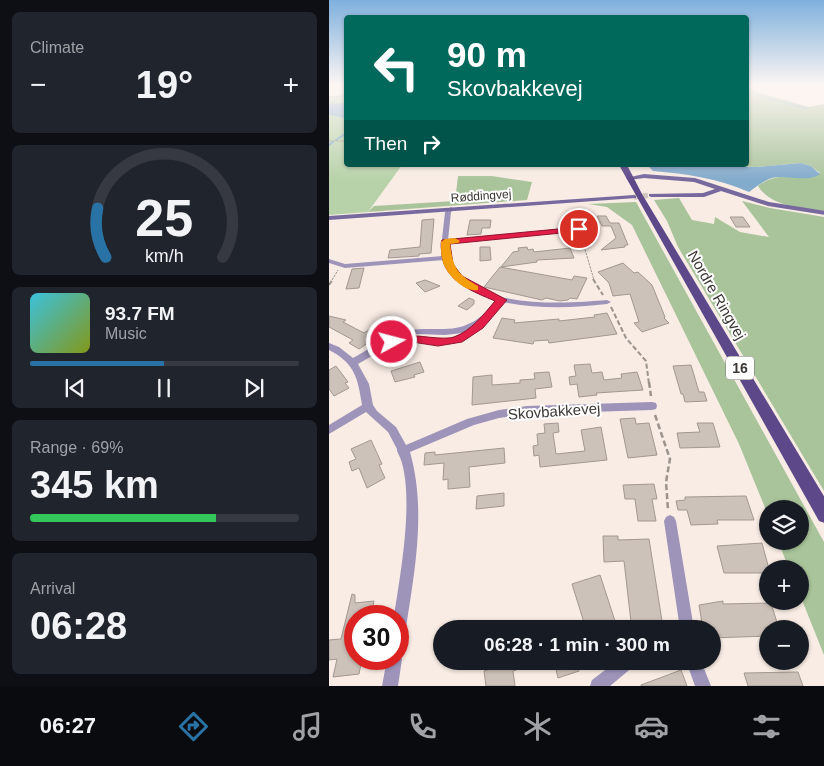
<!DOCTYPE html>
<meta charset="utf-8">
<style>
body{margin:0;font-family:Arial,sans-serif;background:#20242c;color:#f1f3f6;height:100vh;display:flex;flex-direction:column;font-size:19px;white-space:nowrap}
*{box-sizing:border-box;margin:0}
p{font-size:16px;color:#9ea1a6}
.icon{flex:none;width:28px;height:28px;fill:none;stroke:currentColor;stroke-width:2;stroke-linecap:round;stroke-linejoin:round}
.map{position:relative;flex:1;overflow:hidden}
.drawer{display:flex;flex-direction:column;gap:12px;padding:12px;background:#0d0f14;width:329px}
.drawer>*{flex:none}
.guide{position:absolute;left:15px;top:15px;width:405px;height:152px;border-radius:5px;box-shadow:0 1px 4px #0004;background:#00695c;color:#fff;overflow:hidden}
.buttons{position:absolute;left:430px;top:500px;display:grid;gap:10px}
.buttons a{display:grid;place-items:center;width:50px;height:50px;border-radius:50%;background:#171b24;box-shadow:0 1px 4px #0004;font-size:25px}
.speed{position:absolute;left:15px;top:605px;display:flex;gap:10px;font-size:25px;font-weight:700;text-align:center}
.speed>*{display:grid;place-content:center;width:65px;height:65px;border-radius:50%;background:#171b24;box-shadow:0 1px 4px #0004;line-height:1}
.speed .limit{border:8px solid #d22;background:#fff;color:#111}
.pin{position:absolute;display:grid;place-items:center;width:42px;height:42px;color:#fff;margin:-21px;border:2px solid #fff;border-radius:50%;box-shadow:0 1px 5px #0007}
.me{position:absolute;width:55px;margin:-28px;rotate:83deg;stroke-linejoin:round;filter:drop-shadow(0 0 4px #0008)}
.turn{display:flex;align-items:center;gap:18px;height:105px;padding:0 20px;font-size:22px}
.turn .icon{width:65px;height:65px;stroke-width:2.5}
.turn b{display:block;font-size:35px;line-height:42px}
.then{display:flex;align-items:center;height:48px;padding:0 20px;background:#0003;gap:10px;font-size:19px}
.big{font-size:38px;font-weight:600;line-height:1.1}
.drawer .widget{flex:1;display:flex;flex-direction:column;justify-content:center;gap:8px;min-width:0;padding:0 18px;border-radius:8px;background:#20242c}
.drawer .dial{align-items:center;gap:0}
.dial svg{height:130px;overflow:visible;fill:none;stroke:#363941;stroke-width:7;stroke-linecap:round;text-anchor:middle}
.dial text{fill:#f1f3f6;stroke:none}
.song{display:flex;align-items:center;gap:15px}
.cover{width:60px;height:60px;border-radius:8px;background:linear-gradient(135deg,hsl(190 70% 55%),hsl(70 70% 35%))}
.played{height:5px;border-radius:2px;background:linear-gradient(90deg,#2872a5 50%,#363941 50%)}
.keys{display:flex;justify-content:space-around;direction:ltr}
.heat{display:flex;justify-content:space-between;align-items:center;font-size:28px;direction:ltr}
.charge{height:8px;border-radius:4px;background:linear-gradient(90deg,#34c759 69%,#363941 0)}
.trip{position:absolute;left:104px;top:620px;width:288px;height:50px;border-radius:25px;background:#171b24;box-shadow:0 1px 4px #0004;font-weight:600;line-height:50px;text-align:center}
.menu{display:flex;height:80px;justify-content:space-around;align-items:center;background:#090b0e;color:#9ea1a6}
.menu .icon{width:35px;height:35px}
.menu .active{color:#2872a5}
.menu b{font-size:22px;color:#f1f3f6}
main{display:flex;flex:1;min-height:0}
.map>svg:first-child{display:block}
.green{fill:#b7d2a9}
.forest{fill:#a9c49b}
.water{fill:#83abcc}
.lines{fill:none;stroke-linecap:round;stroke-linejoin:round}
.stream-far1{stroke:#83abcc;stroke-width:1}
.stream{stroke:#83abcc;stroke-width:2}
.building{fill:#cdc2ba;stroke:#a39891}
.secondary-tunnel{stroke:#d2c8c1;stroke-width:5.5;stroke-dasharray:5.5 3;stroke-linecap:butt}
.path-far2{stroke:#9b938d;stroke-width:1;stroke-dasharray:2.5 1;stroke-linecap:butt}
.path-far1{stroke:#9b938d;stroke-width:2;stroke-dasharray:5 2.5;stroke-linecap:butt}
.path{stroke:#9b938d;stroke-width:2.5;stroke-dasharray:6 3;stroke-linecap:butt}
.street{fill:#9e94ba;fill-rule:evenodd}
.secondary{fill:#77689e;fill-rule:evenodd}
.primary{fill:#5d488a;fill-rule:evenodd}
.route{fill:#e11d48;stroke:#92132f}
.slow{fill:#f59e0b}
.labels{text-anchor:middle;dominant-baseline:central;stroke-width:4;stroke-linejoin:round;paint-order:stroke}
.far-street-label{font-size:12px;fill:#3b3734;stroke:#fff}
.shield{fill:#fff;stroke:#767371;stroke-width:1}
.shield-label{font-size:14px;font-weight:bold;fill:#3b3734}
.street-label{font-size:15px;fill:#3b3734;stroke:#fff}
</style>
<main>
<section class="drawer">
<div class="widget"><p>Climate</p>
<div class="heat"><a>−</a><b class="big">19°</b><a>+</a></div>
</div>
<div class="widget dial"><svg viewBox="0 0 100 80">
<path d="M14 69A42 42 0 1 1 86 69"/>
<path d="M14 69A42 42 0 0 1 9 39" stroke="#2872a5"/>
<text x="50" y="56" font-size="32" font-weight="700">25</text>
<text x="50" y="72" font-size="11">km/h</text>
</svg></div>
<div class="widget">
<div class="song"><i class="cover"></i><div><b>93.7 FM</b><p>Music</p></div></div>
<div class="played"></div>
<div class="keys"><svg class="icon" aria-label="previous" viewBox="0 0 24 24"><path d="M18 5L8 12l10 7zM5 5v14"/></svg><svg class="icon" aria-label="pause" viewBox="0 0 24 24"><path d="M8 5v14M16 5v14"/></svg><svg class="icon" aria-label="next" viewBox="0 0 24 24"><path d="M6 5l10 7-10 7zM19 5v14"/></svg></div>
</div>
<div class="widget"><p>Range · 69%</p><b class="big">345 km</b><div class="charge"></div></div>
<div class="widget"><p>Arrival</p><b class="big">06:28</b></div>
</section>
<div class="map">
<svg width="496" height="686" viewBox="0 0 496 686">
<rect width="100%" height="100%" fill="#f8ece4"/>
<path class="green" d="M17,91L18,165H73L39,212L0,215V96L11,95Z"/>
<path class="forest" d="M418,85L428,92L480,107L495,104V211C473,208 442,207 429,186C445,173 471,175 491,173L482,166L472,163L427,167L379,165H418Z
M129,176H163L203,182L198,200L39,212L45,206L126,201Z
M350,198L363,220L385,224L386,217L411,232L440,237L413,201L441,208L495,217V491L349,247L338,221L325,200Z
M307,202L495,542V655L471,595V569H460L449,541H471V509H439V515L410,444L303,225L278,207L259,204Z"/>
<path class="water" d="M17,103V118L0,115V104Z
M472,163L482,166L491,174C481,182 461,176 448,177C437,178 429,186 420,192C388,178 358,174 324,171L320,167V165L427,167Z"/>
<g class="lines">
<path class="stream-far1" d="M418,89L434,97L478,109
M13,95L18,93
M0,105L11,97
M15,135L18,133"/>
<path class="stream" d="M7,140L16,134
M0,145L4,142"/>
</g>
<path class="building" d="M268,216H277L281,223H290L299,245H296V247L272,250L287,238L282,226H273Z
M401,217H414L421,227H407Z
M105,219L102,253L90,254V256L59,258L61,250L91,247L93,220Z
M141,220H162L161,228H153L152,234L138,235Z
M151,247H161L162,260L151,261Z
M198,247L199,250L204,249L205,252L241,248L245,258L208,260V262L172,267L184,252L190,251L189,248Z
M294,263L305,273L309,272L323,285L336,317L335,318L340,323L313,332L305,323L310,322L301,294L284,296L280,283L269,272Z
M171,267L243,280L245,276L258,278L248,299L241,298L239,300L231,301L217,298L213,300L155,287Z
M35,268L30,288L17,289L23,269Z
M96,280L111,286L96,292L87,283Z
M140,298L145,300V304L138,310L129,306Z
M278,313L288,334L220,343L219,340L205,341L204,344L164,338L173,318L186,320L185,323L230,319V321L266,317L265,315Z
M0,316L17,320L14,322L35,333L49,324L59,329L30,349L20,343L24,340L0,327Z
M91,362L95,372L85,375L86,377L66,382L62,371Z
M261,364L263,373L273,372L275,380L293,378L292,374L308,372L314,390L267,393L268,395L250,397L248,384L241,385L240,377L247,376L245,365Z
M362,365L370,392H375L378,401L356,402L354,394H352L344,366Z
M7,366L19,382L16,383L20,388L5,396L0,389V370Z
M220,372L223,387L206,389L207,398L143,405L144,377L163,375V385L191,383V380L206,379L205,373Z
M306,418L307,424L320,423L328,455L299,458L291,419Z
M229,423L230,432L224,433L227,454L256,451L252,430L272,427L278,460L211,467L210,455L205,456L204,446L209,445L208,434L216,433L215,424Z
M368,423H384L391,447L351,448L348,433L371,432Z
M42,440L53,464L50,465L56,478L38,488L30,468L23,471L20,462L27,459L22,449Z
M175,448L176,463L140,467L141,487L119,489V479L114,480L115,463L95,465L96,453L106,452V455Z
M325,484L328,499H323L327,521H309L306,499H296L294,485Z
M175,493V506L147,509L148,496Z
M417,496L425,520H388L389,524L362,525L358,510H349L347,501L356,500V497Z
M274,536H289V540L320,539L333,621L302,622L295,561L275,562Z
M433,543L440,569H439V573H395L388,546Z
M271,575L287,624L272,629H257L243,584Z
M23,594L26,595V603L45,601L42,616H26V659H33L30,674L4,677L8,659L0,660V640L12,639Z
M394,601V604L442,603L450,629H439V636L382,638V629H374L370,605Z
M185,661H208V663L184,671L186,686H157L155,671Z
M225,661H248L250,671L229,678Z
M352,670L358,686H312V685Z
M469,672L474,686H419L415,673Z"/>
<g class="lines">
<path class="secondary-tunnel" d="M305,197L322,195"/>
<path class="path-far2" d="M0,97L18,96
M0,141H18
M252,236L265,280
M3,280L9,270"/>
<path class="path-far1" d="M264,279L274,295
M0,285L4,279
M282,307L297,338L317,361L320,384"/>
<path class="path" d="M320,382L322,396
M326,415L341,459L337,482L339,510"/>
<path class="street" d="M122,207L125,209L122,212L119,240L250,227L253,229L250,231L119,244C121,312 232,304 278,300L282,302L278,304C243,308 209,309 174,302C148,335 137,348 92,343C85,342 75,344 69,341L29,364L40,384L44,405L48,411L67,427L77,445L138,419L170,410L198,406L323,402L327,403L328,406L327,409L323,410L198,414L170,418L145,425L81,452C98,512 85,574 76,634L74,639L69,641V616H65C71,576 88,486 68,451V449L59,432L37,412L0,434V425L33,405C29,379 26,363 0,350V343L10,347L24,358C39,350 57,337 72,332C87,328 100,329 115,329C139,329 153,318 167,301C146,293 123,283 115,260L16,268L0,263V259L16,264L114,256L113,239L116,212ZM134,333L119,339L77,337L89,334L116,335Z
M341,515L345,517L347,521L365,629H351L335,521L337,517Z
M69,653L73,659L69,686H53L58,659H69Z
M288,661H307L305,666L281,686H261L263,680Z
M357,661H372L382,686H366Z"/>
<path class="secondary" d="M315,174L366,178L440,202L496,211V215L439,206L392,191L375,197H322L320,196V194L374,193L386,189L365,182L315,178L300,180L297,178Z
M305,195L307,196V198L0,220V216Z"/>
<path class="primary" d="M290,165H298L313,194L496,498V523L490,521Z"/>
</g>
<linearGradient id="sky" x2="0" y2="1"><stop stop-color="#7fb0dd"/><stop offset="0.47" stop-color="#fcf6f3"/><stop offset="1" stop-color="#fcf6f3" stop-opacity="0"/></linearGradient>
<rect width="496" height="181" fill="url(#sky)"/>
<path class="route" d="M250,227L254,229L253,231L121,244L124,264L133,276L178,300L154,328L133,342L109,346L83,342L63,346L57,342C69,328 108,342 125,337C142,331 155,314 166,301C145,292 117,282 113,256C113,250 111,245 113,240Z"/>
<path class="slow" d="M126,238L131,241L129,243L121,244C124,268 128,274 149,286V290C136,293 117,274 114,262C112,256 112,249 112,242L116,239Z"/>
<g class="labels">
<g class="far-street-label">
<text transform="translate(152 196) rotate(-4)">Røddingvej</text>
</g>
<rect class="shield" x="397" y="356.5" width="28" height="23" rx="4"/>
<g class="shield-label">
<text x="411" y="368">16</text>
</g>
<g class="street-label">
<text transform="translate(388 295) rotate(60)">Nordre Ringvej</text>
<text transform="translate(225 411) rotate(-4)">Skovbakkevej</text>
</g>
</g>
</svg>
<div class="buttons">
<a><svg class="icon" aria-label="layers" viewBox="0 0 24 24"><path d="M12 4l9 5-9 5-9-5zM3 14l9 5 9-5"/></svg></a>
<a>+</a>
<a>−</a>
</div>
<div class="speed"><div class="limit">30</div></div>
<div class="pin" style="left:250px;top:229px;background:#d93025"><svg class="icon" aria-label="arrive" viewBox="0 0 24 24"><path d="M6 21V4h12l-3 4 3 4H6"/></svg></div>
<svg class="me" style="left:63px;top:342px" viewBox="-20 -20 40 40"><circle r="17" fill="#e11d48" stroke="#fff" stroke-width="3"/><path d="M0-11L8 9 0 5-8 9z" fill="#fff"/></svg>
<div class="trip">06:28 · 1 min · 300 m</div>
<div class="guide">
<div class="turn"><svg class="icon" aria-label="left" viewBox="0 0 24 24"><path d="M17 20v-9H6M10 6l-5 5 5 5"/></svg><div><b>90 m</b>Skovbakkevej</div></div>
<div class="then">Then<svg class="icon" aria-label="right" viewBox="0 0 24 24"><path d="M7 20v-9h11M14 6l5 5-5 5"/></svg></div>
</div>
</div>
</main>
<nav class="menu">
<b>06:27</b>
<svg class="icon active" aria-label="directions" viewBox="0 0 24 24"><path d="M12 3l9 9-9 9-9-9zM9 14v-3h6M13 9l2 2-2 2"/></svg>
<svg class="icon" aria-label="music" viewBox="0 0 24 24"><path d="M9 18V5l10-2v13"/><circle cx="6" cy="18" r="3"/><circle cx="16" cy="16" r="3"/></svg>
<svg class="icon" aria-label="phone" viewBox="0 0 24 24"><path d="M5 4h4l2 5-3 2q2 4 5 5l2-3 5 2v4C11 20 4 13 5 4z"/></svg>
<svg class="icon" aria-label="climate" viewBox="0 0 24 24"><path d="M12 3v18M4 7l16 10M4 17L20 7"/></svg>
<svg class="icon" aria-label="car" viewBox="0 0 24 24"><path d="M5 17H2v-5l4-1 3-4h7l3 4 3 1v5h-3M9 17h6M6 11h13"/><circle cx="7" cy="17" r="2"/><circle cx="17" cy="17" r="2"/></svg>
<svg class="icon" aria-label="filters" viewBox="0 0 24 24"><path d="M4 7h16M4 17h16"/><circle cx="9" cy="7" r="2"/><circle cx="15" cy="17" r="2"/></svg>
</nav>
